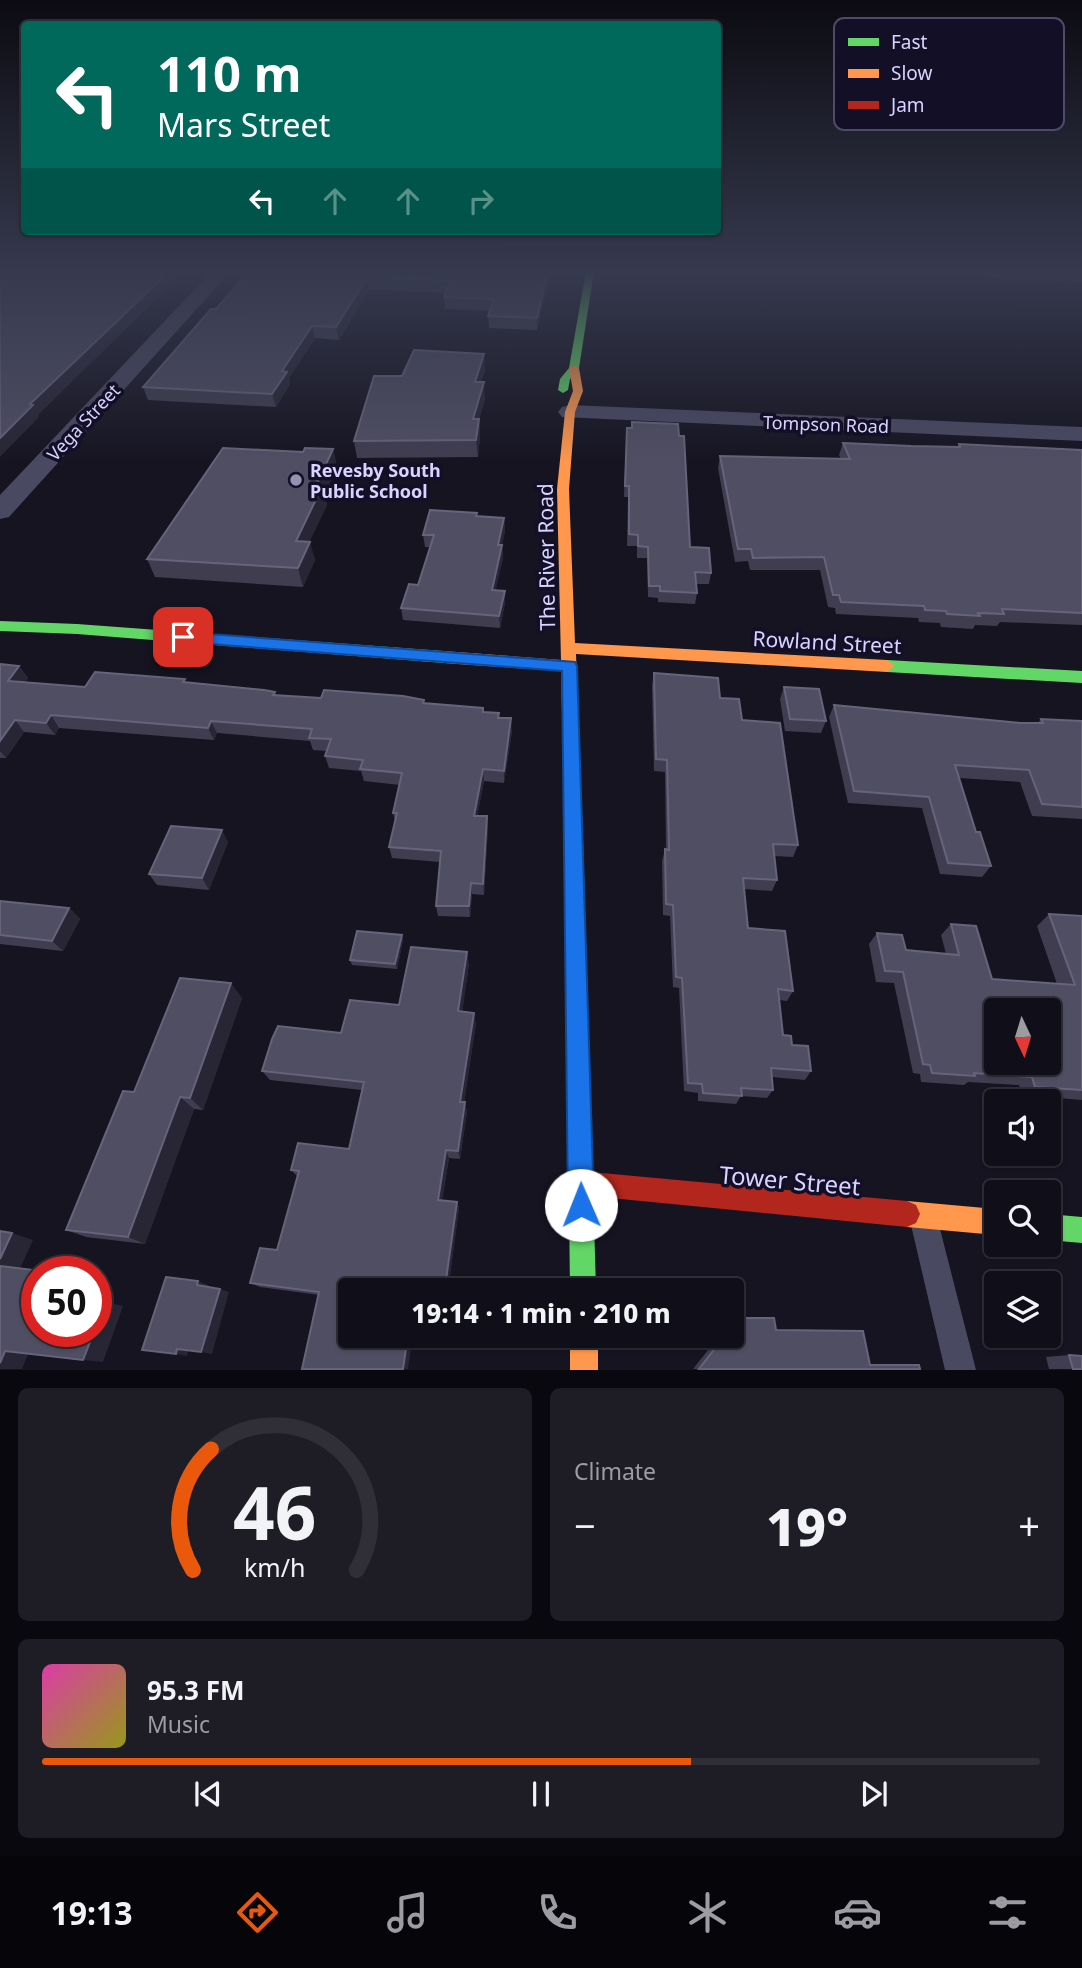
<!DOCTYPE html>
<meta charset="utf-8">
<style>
body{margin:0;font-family:"Noto Sans",sans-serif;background:#1e1d26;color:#f1f3f6;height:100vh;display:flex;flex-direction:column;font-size:26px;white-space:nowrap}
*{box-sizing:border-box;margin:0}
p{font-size:23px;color:#9c9ca2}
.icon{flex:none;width:38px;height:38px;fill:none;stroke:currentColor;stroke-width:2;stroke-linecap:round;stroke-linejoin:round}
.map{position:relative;height:1370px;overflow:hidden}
.drawer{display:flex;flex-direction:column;gap:18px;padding:18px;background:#09080e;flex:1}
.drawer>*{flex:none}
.hud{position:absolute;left:21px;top:21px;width:700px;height:214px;border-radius:7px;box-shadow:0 2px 5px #0004,0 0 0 2px #302f38;background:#00695c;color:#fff;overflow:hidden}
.needle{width:46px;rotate:176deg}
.tools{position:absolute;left:984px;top:998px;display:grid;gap:14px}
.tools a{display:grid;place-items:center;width:77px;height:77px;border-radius:7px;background:#100f19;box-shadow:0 2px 5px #0004,0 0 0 2px #302f38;font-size:35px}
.speed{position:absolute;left:21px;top:1256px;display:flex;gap:14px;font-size:35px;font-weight:700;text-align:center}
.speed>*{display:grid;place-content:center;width:91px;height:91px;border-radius:50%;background:#100f19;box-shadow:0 2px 5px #0004,0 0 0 2px #302f38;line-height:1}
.speed .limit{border:10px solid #d22;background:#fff;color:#111}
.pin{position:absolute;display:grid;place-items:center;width:60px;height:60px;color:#fff;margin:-30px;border-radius:14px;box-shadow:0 4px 10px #0006}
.me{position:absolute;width:77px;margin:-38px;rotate:359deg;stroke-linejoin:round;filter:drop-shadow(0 0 5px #0008)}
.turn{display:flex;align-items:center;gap:24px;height:147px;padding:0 21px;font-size:32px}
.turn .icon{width:91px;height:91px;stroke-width:2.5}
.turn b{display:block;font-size:49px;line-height:60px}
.lanes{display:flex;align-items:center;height:66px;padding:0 21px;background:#0003;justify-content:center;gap:35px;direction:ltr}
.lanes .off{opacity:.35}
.big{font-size:52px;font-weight:800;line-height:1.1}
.drawer .card{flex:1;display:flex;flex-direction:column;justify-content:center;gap:10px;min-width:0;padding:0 24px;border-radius:10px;background:#1e1d26}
.drawer .dial{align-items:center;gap:0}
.dial svg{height:182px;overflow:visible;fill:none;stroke:#302f38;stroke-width:7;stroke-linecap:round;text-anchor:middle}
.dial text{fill:#f1f3f6;stroke:none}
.song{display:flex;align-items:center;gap:21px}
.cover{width:84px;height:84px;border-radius:10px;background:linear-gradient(135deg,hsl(320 70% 55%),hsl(60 70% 35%))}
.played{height:7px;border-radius:4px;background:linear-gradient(90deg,#ea580c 65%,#302f38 65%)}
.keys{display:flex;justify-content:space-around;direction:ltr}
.heat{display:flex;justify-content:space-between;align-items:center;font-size:38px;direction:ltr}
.drawer .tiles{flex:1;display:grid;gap:18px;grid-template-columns:1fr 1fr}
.card:last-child{grid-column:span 2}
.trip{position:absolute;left:338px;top:1278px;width:406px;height:70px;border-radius:7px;background:#100f19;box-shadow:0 2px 5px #0004,0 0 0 2px #302f38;font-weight:800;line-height:70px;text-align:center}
.menu{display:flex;height:112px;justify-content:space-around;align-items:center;background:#06060a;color:#9c9ca2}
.menu .icon{width:49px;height:49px}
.menu .current{color:#ea580c}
.menu b{font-size:32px;color:#f1f3f6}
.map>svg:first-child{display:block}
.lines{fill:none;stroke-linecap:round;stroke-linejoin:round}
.lane{fill:#4a4962;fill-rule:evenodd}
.street{fill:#4a4962;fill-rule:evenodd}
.fast{fill:#63d668;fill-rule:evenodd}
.slow{fill:#ff974d;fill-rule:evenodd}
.jam{fill:#b3261e;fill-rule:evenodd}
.wall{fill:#403d50}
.shaded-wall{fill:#282635}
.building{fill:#504e63;stroke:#66637b;stroke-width:2;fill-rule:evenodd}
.route{fill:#1a73e8;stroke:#114b97;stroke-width:2}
.poi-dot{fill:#9591b1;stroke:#130f26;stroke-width:2.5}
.labels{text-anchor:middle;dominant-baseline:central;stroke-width:7;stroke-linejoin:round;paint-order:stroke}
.far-street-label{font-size:18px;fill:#d9d4ff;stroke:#130f26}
.far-poi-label{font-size:18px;font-weight:bold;fill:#d9d4ff;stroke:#130f26;text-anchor:start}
.street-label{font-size:21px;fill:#d9d4ff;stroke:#130f26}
.near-street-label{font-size:24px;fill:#d9d4ff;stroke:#130f26}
.key{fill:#130f26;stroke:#4e4a67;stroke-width:2}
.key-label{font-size:19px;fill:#d9d4ff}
</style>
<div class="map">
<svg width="1082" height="1370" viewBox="0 0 1082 1370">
<rect width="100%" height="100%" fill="#161421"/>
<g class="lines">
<path class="lane" d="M925,1211L935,1215L939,1225L976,1370H945L911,1225L915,1215Z"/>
<path class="street" d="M212,271H231L9,517L0,519V495Z
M951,271L1082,272V282L960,276Z
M570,405L1082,427V441L562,417L558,412L562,407Z"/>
<path class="fast" d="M586,271H594L579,368L570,379L568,390L563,393L558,390L560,379L569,368Z
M0,621L77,624L457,652L465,658L457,664L77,634L0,631Z
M887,660L1082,671V683L887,672L879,666Z
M574,831L581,833L583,839L596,1290H570L565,839L567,833Z
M1048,1214L1082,1217V1243L1048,1240Z"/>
<path class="slow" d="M574,365L579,368L583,391L575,412L569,489L575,643L887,660L895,666L887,672L576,654L583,839L581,845L574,847L567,845L565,839L561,671L457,664L449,658L457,652L561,660L557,489L565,412L573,391L569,368Z
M907,1201L996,1209V1235L907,1227L898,1223L894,1214L898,1205Z
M570,1335H598V1370H570Z"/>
<path class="jam" d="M580,1171L907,1201L916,1205L920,1214L916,1223L907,1227L580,1195L571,1192L568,1183L571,1174Z"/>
</g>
<path class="wall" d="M551,271L537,330L489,328L488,316L490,311L445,309L444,297L446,293L369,289L339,340L315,338L289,378L290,384L276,407L148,400L143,387L242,280Z
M485,370L481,382L485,399L479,419L480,436L478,457L357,458L354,441L402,376Z
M632,422L690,547L711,573L709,584H696L697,593L695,604L658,602V598L648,597L647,558H637V546H627L628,497H624L626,439L631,428Z
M843,443L911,446H958L959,444L1082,450V625L1000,622L997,626L975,625L973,629L941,627L940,623L919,622L918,618L836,614L835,608L828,607L820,570H750L748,561L735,562L718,468L720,456L841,459L839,455Z
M333,449L337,467L324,495L327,505L309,542L315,560L303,587L155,577L147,559L303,452Z
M477,513V517L504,518L505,531L502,545L503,558L495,590L505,603L500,628L403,620L401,608L418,585L430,547H425L423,535Z
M0,664L19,666L28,678L25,682L85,687L187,683L275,692L276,695L424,703L483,708L484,712L500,718L512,731L504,783L484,781L477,816H487L488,827L484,895L472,894L470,917L438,916L436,906L440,862L392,858L389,847L395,822L393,813L400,785L364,781L361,771L329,768L325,756L327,751L313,750L310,741L217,733L214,740L59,728L55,735L24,732L6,758H0Z
M654,673L720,698L742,720L798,845L793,857L774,856L777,880L772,891L744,889L748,928L793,991L787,1001L779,1000L783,1035L792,1045L811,1071L805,1080L772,1077L773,1090L767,1098L741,1096L736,1104L698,1101V1093L684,1091L679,988L673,987L670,916L663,915L662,861L665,849H666L665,772L654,771L652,685Z
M784,687L826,721L821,733L785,731L780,699Z
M834,705L1020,723H1038L1041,719L1082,721V819L1032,816L1020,782L959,778L976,832L991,866L982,877L940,874L922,808L848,803L829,717Z
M228,842L209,890L157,885L149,874Z
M0,901L69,908L80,919L63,951L0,944Z
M1049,914L1082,916V1100L1022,1095L1019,1085L968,1082L964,1085L921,1082L920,1074L913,1073L894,983L876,982L869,944L877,933L906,950L946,954L941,935L951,924L992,979L1057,984L1037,926Z
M402,935L403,940L397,969L352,965L350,960Z
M469,964L462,1011L476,1023L464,1102L467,1111L460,1159L449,1158L442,1200L457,1202L459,1208L448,1290L421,1288L420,1290H350L319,1295L260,1287L250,1283L277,1250L297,1176L291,1170L349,1149L362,1090L270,1080L262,1071L399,1005Z
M242,998L203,1110L194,1109L145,1244L86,1237L66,1230L134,1092Z
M776,1330L870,1365L920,1369H693L708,1350L707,1335H732Z
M1069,1355L1082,1369H1049L1046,1357Z"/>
<path class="shaded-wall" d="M170,271H185L38,415L39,417L0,457V438L30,404Z
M548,271H551L537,330V318Z
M368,277L369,289L339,340L336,327Z
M312,326L315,338L289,378L290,384L276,407L272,394L282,371Z
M484,354L485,370L476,398L475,382Z
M484,382L485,399L479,419L480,436L478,457L476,440L473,419Z
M333,449L337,467L324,495L327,505L301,559L296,541L316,486Z
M504,518L505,531L499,558L498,545Z
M310,542L315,560L303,587L298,568Z
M502,545L503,558L493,602L492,590Z
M505,591V603L500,628L499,616Z
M19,666L28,678L17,693L8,681Z
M51,715L59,728L55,735L46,723Z
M511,718L512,731L504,783V771Z
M15,720L24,732L6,758L0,751V741Z
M211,721L217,733L214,740L208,728Z
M483,769L484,781L475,827L474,816Z
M487,816L488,827L484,895L483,884Z
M222,830L228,842L209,890L202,878Z
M471,883L472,894L470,917L469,906Z
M69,908L80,919L63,951L52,941Z
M402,935L403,940L397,969L395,964Z
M467,952L469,964L461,1022L458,1011Z
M231,983L242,998L203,1110L190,1098Z
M474,1013L476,1023L463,1111L460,1102Z
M180,1097L194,1109L145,1244L128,1237Z
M465,1102L467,1111L460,1159L458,1151Z
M446,1150L449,1158L441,1206L438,1200Z
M457,1202L459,1208L448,1290H447L445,1287Z
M12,1233L33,1240L19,1271L0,1266V1259Z
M34,1270L41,1272H37V1296L25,1293Z
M198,1281L208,1285L207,1289L197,1285Z
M416,1283L421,1288L420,1290H415Z
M220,1289L229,1292L212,1354L201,1352Z
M105,1302L123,1306L103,1362L83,1360L94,1332H96V1326Z
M408,1335H413L408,1369H403Z
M177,1349L188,1351L187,1356L176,1354Z
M5,1351L28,1354L22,1369H0V1363Z"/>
<path class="building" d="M0,271H170L30,404L33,405L0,438Z
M249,271H548L537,318L488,316L494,299L444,297L450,281L368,277L336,327L312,326L282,371L287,372L272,394L143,387L211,309H216Z
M414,350L484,354L475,382H484L473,419H479L476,440L354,441L374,376H402Z
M632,422L678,424L679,436H684L690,547L709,548L711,573L695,572L697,593L660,591V586H649L648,547L638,546V535L629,534V486H625L627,428H632Z
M843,443L911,446L960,447L959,444L1082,450V613L1002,609L1004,614L978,613L980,616L947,614L946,611L925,610L924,606L841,602L839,595H833L824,557L753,558L751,549H738L720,456L850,459Z
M223,448L303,452L305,448L333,449L316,486L322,487L296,541L310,542L298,568L147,559Z
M430,510L477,513L476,516L504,518L498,545H502L492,590L505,591L499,616L401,608L409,584L418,585L434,535H423Z
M0,664L19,666L8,681L85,687L95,672L185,679L183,682L264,690L275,692L273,695L321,698L324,690L403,696L424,700L423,703L483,708V712L499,713L498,718H511L504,771L483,769L474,816H487L483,884L471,883L469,906H436L441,851L389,847L397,813H393L402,773L360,769L363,760L325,756L331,739L309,738L312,729L211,721L208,728L51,715L46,723L15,720L0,741Z
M654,673L718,678L720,698L739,699L742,720L780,723L798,845L773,844L777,880L743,878L748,928L785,931L793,991L778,989L783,1035L791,1036L792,1045L808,1046L811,1071L771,1068L773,1090L741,1088L742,1096L703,1093L702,1084L688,1083L682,978L676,977L673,905L666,904L665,849L669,850L667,760L656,759Z
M784,687L819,689L826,721L790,719Z
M834,705L1020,723H1043L1041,719L1082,721V807L1042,804L1029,770L955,765L976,832H980L991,866L948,863L929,797L854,791Z
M171,826L222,830L202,878L149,874Z
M0,901L69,908L52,941L0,935Z
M1049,914L1082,916V1090L1035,1087L1032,1077L974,1073L975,1076L932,1073L930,1065L923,1064L903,972L885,971L877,933L902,935L906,950L959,955L951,924L976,926L992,979L1075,985ZM996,1010H1048V1062H996Z
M357,931L402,935L395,964L350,960Z
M411,947L467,952L458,1011L474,1013L460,1102H465L458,1151L446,1150L438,1200L457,1202L445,1287L416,1283L415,1290H350V1335H408L403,1369H302L319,1292L250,1283L260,1248L277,1250L299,1171L291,1170L298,1143L349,1149L364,1082L262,1071L272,1039L278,1026L341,1033L350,1000L399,1005Z
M180,978L231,983L190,1098L180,1097L128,1237L66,1230L123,1091L134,1092Z
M0,1231L12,1233L0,1259Z
M0,1266L34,1270L25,1293L37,1294V1332H94L83,1360L5,1351L0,1363Z
M166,1277L198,1281L197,1285L220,1289L201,1352L177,1349L176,1354L142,1350Z
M96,1301L105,1302L96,1326Z
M732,1318H774L776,1330L863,1331L870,1365H919L920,1369H699L716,1347L715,1335H732Z
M1069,1355L1082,1356V1369H1073Z"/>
<linearGradient id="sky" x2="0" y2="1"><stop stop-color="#0c0b12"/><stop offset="0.59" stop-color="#363a4e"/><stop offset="1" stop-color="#363a4e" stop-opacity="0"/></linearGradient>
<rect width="1082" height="463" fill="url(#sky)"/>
<path class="route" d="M183,632L575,662L577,666L594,1205L590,1214L581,1218L572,1214L568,1205L562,671L183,642L175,637Z"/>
<circle class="poi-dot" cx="296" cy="480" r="7"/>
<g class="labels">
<g class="far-street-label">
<text transform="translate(83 422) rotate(-47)">Vega Street</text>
<text transform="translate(826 424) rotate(2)">Tompson Road</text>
</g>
<g class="far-poi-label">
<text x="310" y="470">Revesby South<tspan x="310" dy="21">Public School</tspan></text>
</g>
<g class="street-label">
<text transform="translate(546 557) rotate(-91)">The River Road</text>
<text transform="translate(827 642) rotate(3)">Rowland Street</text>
</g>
<g class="near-street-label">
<text transform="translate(790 1180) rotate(5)">Tower Street</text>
</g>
</g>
<rect x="834" y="18" width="230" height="112" rx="10" class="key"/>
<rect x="848" y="38" width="31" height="8" fill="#63d668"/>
<rect x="848" y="69" width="31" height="9" fill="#ff974d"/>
<rect x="848" y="101" width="31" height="8" fill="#b3261e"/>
<g class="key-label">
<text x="891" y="49">Fast</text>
<text x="891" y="80">Slow</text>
<text x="891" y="112">Jam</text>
</g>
</svg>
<div class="tools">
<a><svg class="needle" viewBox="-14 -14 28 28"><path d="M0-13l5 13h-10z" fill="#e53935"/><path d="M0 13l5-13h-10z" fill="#9c9ca2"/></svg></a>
<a><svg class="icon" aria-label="sound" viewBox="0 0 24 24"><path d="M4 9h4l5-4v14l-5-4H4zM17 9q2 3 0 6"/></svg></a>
<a><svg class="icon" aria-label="search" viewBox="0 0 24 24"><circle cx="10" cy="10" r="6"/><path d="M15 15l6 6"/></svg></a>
<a><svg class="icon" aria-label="layers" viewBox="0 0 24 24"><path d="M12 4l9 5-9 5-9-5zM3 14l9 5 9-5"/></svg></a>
</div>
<div class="speed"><div class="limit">50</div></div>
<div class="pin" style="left:183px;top:637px;background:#d93025"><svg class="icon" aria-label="arrive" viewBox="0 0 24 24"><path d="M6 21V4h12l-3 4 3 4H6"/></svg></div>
<svg class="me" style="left:581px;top:1205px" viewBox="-20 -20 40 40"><circle r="19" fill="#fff"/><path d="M0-13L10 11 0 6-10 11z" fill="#1a73e8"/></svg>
<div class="trip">19:14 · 1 min · 210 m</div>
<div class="hud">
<div class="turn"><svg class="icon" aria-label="left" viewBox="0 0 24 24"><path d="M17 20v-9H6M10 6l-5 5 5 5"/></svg><div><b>110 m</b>Mars Street</div></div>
<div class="lanes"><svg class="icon" aria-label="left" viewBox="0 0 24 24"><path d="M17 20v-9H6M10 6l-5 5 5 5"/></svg><svg class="icon off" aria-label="ahead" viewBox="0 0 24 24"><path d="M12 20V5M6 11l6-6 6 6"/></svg><svg class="icon off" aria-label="ahead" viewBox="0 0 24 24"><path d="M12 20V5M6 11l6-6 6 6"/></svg><svg class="icon off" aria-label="right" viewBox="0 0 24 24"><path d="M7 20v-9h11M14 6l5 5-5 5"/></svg></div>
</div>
</div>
<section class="drawer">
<div class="tiles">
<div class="card dial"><svg viewBox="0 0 100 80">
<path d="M14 69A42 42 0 1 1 86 69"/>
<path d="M14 69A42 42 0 0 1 22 16" stroke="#ea580c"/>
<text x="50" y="56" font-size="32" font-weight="700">46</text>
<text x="50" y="72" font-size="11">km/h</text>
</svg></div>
<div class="card"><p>Climate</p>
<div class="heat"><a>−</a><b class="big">19°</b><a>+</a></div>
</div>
<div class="card">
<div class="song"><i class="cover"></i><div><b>95.3 FM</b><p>Music</p></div></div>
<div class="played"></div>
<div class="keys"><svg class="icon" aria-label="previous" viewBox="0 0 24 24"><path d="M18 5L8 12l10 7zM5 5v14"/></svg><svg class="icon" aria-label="pause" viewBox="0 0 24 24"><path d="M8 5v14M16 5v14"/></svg><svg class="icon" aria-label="next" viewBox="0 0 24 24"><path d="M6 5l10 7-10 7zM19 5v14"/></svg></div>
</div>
</div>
</section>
<nav class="menu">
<b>19:13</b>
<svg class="icon current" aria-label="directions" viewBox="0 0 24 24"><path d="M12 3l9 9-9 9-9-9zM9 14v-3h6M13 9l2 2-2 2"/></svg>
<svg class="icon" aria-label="music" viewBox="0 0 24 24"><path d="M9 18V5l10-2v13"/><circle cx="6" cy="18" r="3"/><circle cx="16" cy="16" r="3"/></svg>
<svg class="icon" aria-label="phone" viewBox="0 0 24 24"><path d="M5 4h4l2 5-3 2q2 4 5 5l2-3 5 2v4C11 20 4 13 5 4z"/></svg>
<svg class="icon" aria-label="climate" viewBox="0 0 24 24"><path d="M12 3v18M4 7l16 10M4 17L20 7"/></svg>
<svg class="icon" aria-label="car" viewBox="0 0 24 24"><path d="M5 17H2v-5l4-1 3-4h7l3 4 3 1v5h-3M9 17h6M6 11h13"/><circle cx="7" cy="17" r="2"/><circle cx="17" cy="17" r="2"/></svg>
<svg class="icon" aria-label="filters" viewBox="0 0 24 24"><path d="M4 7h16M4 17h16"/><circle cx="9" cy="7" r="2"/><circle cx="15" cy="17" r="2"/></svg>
</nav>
